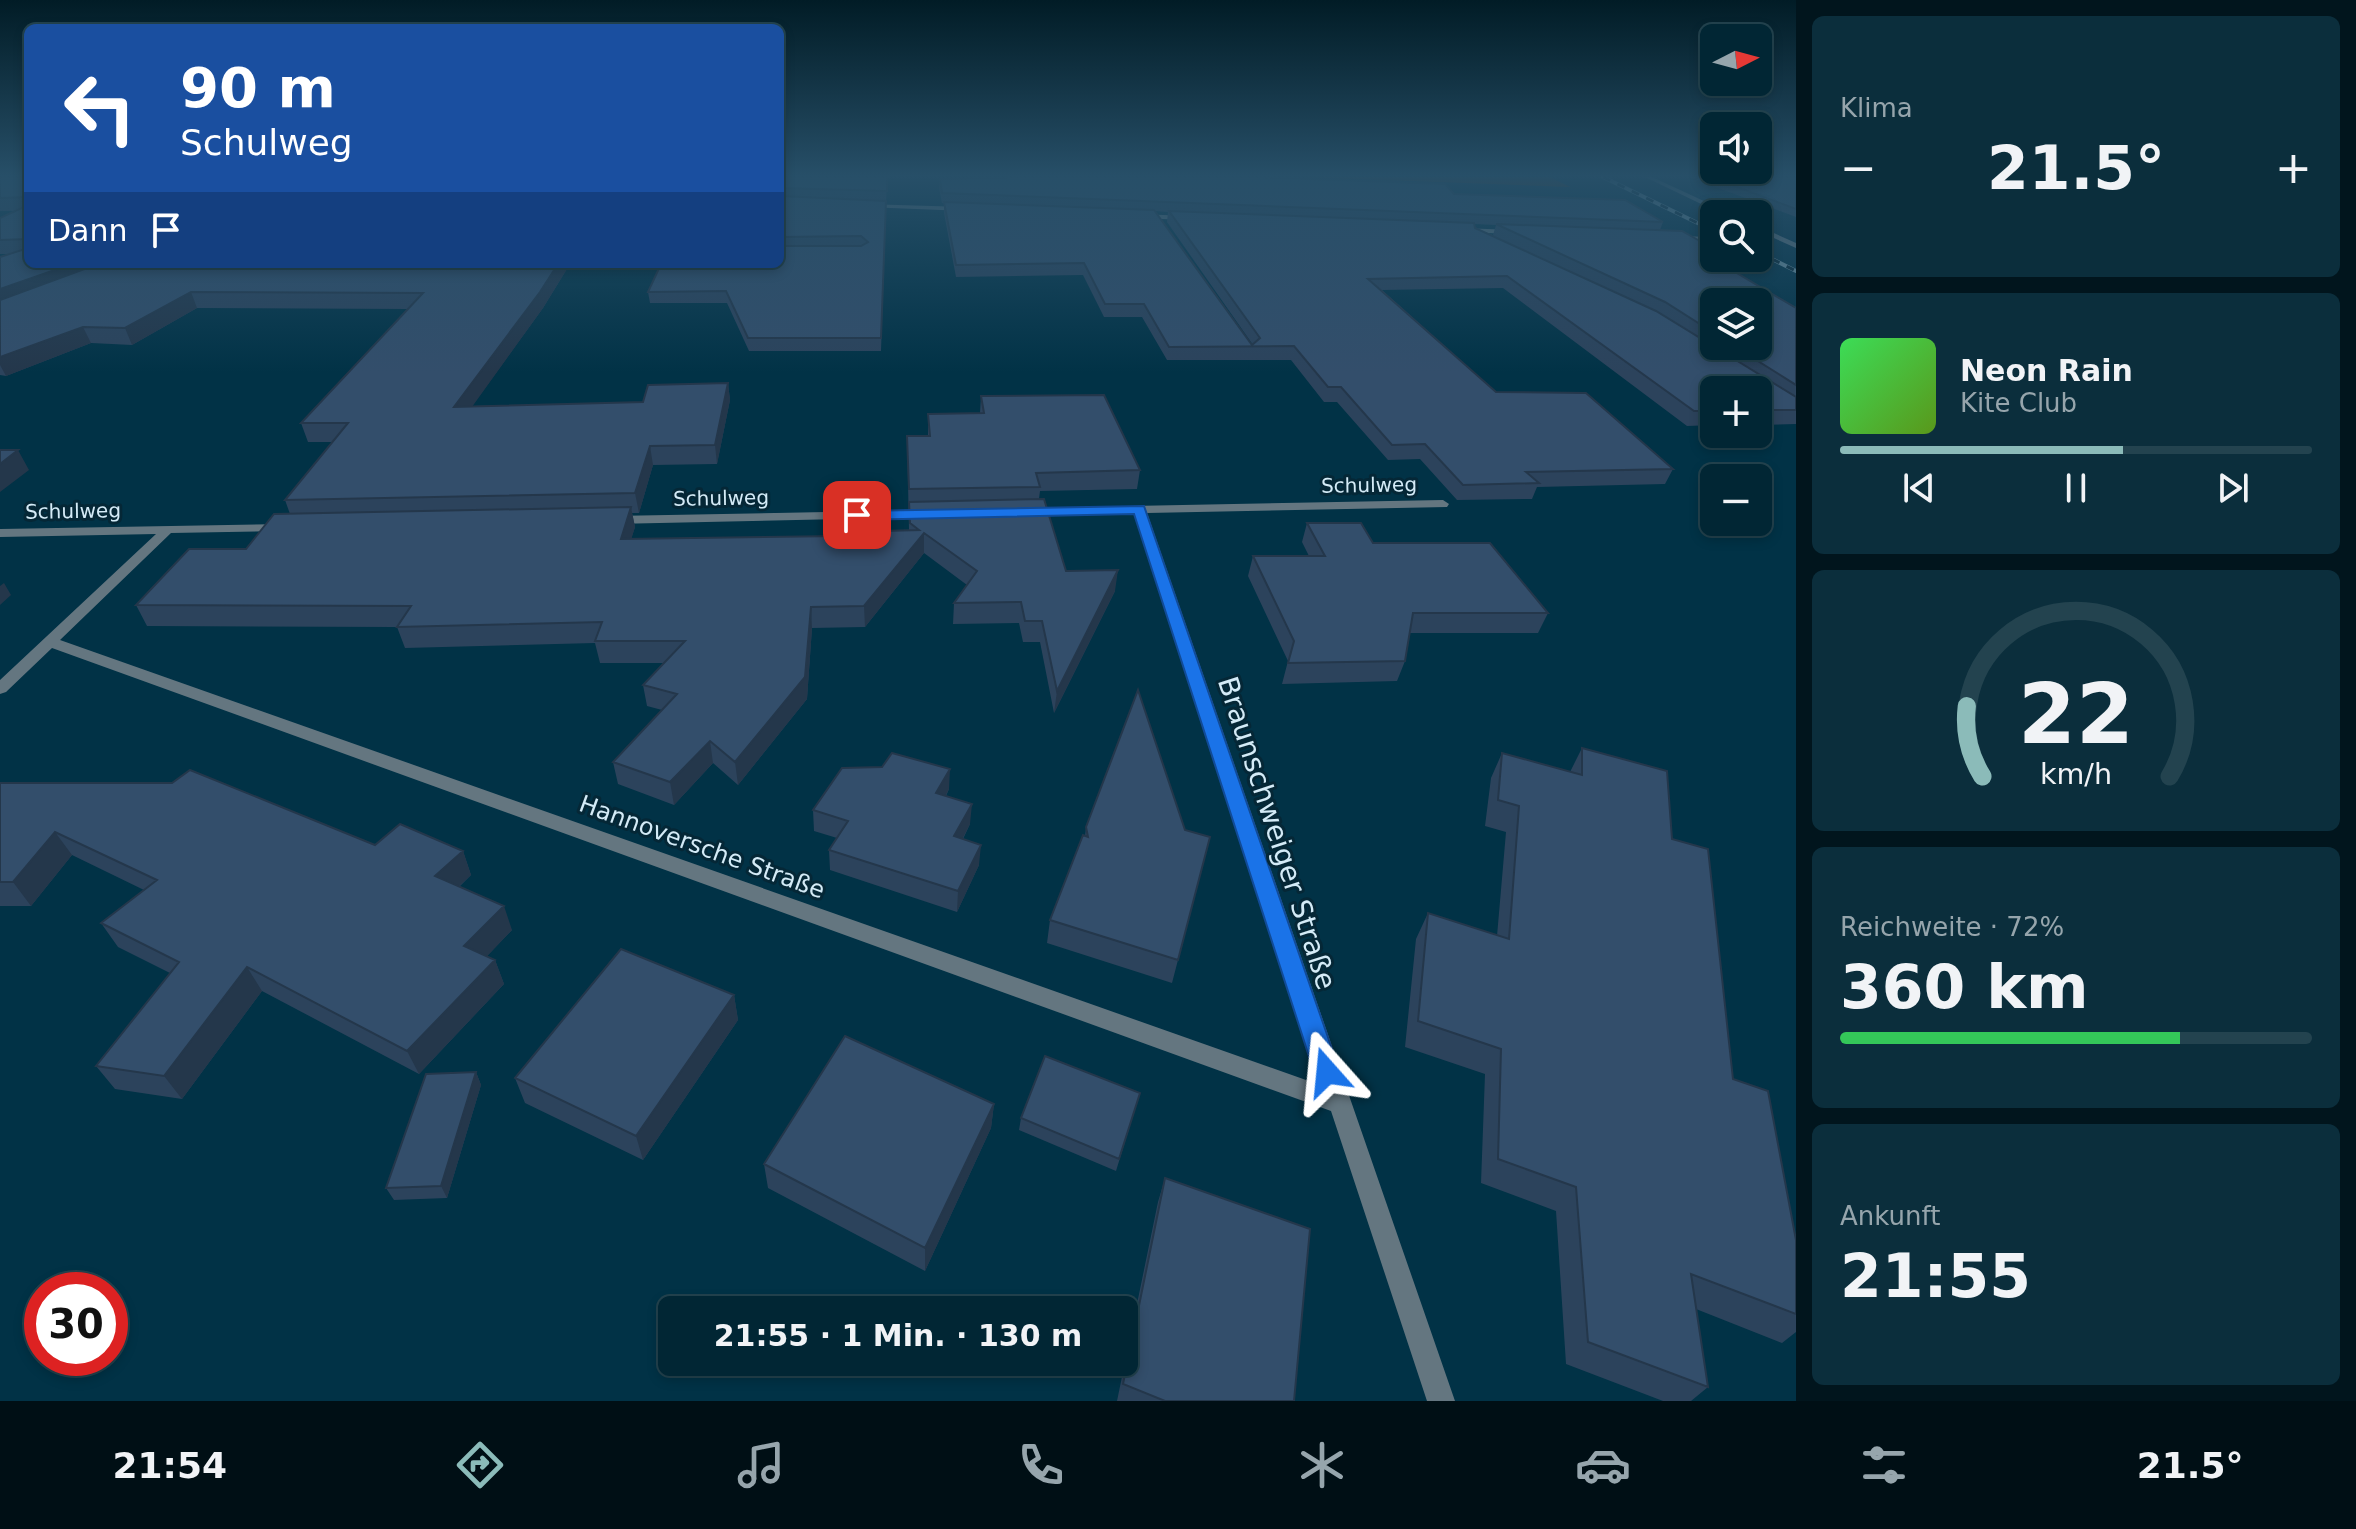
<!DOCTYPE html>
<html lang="de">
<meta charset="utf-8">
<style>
body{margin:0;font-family:"DejaVu Sans",sans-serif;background:#0b2e3c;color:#f1f3f6;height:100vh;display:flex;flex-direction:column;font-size:30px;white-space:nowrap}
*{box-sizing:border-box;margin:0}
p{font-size:26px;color:#96a5ac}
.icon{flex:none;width:44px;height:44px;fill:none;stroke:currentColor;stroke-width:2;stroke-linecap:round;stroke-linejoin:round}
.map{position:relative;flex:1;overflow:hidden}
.drawer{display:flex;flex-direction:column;gap:16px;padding:16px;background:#01151d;width:560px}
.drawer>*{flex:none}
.guide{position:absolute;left:24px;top:24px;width:760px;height:244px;border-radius:12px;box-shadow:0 4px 12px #0003,0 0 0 2px #23434f;background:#1a4fa0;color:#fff;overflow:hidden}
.needle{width:52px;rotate:84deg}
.buttons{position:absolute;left:1700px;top:24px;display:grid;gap:16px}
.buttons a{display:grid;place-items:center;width:72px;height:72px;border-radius:12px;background:#012634;box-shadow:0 4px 12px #0003,0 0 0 2px #23434f;font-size:40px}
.speed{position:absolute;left:24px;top:1272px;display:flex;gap:16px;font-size:40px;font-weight:700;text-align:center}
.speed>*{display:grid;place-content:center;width:104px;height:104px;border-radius:50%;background:#012634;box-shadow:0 4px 12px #0003,0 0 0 2px #23434f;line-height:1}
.speed .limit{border:12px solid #d22;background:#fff;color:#111}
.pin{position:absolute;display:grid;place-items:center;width:68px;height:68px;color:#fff;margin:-34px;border-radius:16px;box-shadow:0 4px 12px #0006}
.me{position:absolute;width:88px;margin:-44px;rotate:342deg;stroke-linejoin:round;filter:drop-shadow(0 0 6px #0008)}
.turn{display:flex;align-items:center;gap:28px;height:168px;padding:0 24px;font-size:36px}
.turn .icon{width:104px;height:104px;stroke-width:2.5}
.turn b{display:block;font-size:56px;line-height:68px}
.then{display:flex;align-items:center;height:76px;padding:0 24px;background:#0003;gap:16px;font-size:30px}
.big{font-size:60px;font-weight:700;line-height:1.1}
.drawer .tile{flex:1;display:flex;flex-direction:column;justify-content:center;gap:12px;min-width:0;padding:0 28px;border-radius:12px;background:#0b2e3c}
.drawer .dial{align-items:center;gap:0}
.dial svg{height:208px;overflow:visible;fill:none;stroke:#23434f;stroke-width:7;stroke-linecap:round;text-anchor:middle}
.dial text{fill:#f1f3f6;stroke:none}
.song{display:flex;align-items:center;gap:24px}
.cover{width:96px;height:96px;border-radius:12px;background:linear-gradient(135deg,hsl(130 70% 55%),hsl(90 70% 35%))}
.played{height:8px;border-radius:4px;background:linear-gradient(90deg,#8bbbb9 60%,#23434f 60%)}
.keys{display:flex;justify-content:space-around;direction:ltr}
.heat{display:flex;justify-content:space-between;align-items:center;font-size:44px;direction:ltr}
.charge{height:12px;border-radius:6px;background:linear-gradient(90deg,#34c759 72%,#23434f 0)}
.trip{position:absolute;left:658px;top:1296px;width:480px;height:80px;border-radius:12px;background:#012634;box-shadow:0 4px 12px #0003,0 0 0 2px #23434f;font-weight:700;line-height:80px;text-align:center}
.tab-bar{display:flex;height:128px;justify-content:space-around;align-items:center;background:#000f15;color:#96a5ac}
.tab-bar .icon{width:56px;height:56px}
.tab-bar .active{color:#8bbbb9}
.tab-bar b{font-size:36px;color:#f1f3f6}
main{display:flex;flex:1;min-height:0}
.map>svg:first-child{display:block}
.green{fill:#632e05}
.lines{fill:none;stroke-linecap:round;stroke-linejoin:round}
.street{fill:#647680;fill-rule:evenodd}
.rail-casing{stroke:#7396a5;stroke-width:4}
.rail{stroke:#052736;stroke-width:3;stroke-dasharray:8;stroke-linecap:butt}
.wall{fill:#2c435c;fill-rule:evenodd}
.shaded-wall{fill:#24374b}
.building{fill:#334e6b;stroke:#24374b;stroke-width:2}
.route{fill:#1a73e8;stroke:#114b97;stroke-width:2}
.labels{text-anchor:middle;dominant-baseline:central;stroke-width:6;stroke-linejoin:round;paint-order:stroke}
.far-street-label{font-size:20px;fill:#d4ebf7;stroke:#052736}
.street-label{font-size:24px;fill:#d4ebf7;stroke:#052736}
.near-street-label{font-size:28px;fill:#d4ebf7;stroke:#052736}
</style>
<main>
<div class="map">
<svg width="1796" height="1401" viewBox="0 0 1796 1401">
<rect width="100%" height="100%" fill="#013246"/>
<path class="green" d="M1302,177H1550L1570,187Z"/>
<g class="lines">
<path class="street" d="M1645,177H1652L1732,214H1722Z
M864,204L966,207L969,209L966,211L866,207Z
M1137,214L1190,216L1194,218L1190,220L1134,218Z
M1758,226L1796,243V248L1758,231Z
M1461,228L1514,230L1518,232L1514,234L1458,232Z
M1674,236L1714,237V241L1677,240Z
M1443,500L1449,504L1447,507L1147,513L1455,1401H1427L1331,1111L52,648L6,692L0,694V680L156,534L0,537V529L287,524L288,527L282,531L171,533L60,640L1323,1086L1134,514L1029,516L1023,512L1029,508Z
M930,510L934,511V517L613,524L607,520L613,516Z"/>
<g class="rail-casing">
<path id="rail" d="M1603,177L1714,231
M1758,252L1796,271"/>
</g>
<use href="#rail" class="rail"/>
</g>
<path class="wall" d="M0,177H28V264H570L543,308L472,406L643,402L728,383L730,400L717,464L653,465L639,513H632L635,527L631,539L841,536L909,530L907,436H928V414L980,413L981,396L1140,470L1137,489L1040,491L1039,499L1066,571L1115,591L1054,713L1040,642H1023L1019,623L953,624L954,603L967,585L924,553L865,627L812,628L807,699L738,785L713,763L674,805L618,784L613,762L662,710L647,706L643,685L664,663H600L595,643L405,648L397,627L147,626L136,605L246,549L290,514L285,500L333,442H308L301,423L408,309L197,308L132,345L91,343L6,376L0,375V257L10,254H0V218L16,211H0Z
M780,177H887L881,351H749L727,303H650L648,292L780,264Z
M1689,177H1796V217Z
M940,179L1454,194L1663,222L1660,230L1714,249V258H1719L1717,261L1796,308V424L1758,425V390H1714V425L1687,426L1503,288L1382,290L1496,392L1673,469L1665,484L1537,487L1532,499L1457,500L1420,459L1388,460L1337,402H1324L1291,360H1167L1142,317H1104L1083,275L956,277L944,213V203H942L939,188ZM1155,211L1168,212L1167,222L1253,345H1252ZM1474,224L1496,225L1493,235L1475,228ZM1714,302L1758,346H1714Z
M1307,523L1373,543L1548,613L1538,633H1410L1405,661L1397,681L1282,684L1288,661L1248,576L1253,556H1309L1302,542Z
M1582,748L1672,839L1733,1079L1796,1240V1332L1782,1343L1696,1309L1708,1387L1691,1401H1663L1566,1364L1556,1211L1481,1183L1485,1074L1405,1047L1416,939L1428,913L1497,936L1506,832L1485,826L1491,778L1502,753L1570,772Z
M0,783L375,845L463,851L471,875L459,887L512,930L487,956L495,960L504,984L419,1074L262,991L182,1099L115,1089L96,1066L170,973L118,947L101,923L144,890L72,855L31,906H0Z
M949,789L946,796L970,824L963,839L979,865L957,912L830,870L829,850L837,838L814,831L813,810Z
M1086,827L1185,830L1210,837L1172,983L1047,943L1050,920L1085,836Z
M734,995L738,1020L643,1160L525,1103L515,1078Z
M476,1072L481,1085L447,1198L394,1200L386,1188Z
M1140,1093L1116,1171L1019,1130L1021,1118Z
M994,1104L991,1128L925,1271L768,1188L764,1164Z
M1165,1178L1294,1401H1117L1158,1202Z"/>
<path class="shaded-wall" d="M72,264H121L0,307V289Z
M558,264H570L543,308L459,425L454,407Z
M191,292L197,308L132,345L125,328Z
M83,327L91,343L6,376L0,365V357Z
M728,383L730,400L717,464L715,445Z
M650,446L653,465L639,513L635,493Z
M18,450L29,470L0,492V464Z
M631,507L635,527L625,559L621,539Z
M924,533V553L865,627L864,606Z
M1118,570L1115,591L1054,713L1057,691Z
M4,583L11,595L0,605V586Z
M811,607L812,628L807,699L738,785L735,762Z
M710,741L713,763L674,805L670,782Z
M950,769L949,789L936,814V793Z
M972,804L970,824L953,857L954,836Z
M55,832L72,855L31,906L13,882Z
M981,845L979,865L957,912L958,891Z
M463,851L471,875L444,900L435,876Z
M504,906L512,930L474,970L464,946Z
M495,960L504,984L419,1074L407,1051Z
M247,967L262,991L182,1099L164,1076Z
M734,995L738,1020L643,1160L636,1136Z
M476,1072L481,1085L447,1198L441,1186Z
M994,1104L991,1128L925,1271V1248Z"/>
<path class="building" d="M0,177H28V197L0,198Z
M780,177H887V191L780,188Z
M1006,177H1256L1445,184L1454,194L1625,200L1663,222L942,193L940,179L1006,178Z
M1710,177H1796V209Z
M780,196L886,201L881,338H748L726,291L648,292L661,264H780V246H861L868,242L861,236L780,237Z
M944,202L1154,210L1252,345L1260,338L1169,211L1474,223L1475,228L1656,311L1796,397V410H1758V390H1714V411H1694L1507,276L1368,279L1496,392L1586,393L1673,469L1526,472L1539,483L1463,485L1425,444L1392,445L1341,387H1328L1294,346L1169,347L1144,304H1105L1084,263L956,265Z
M28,205V239L0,240V218Z
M1496,224L1682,231L1714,249V253H1703L1796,308V385L1734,346H1758V302H1714V333L1665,302Z
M28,248V264H72L0,289V257Z
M98,264H558L540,292L454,407L643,402L648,385L728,383L715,445L650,446L635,493L285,500L348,423H301L423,293L191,292L125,328L83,327L0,357V300Z
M1104,395L1140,470L1036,473L1040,487L909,489L907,436H930L928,414L984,413L981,396Z
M0,450H18L0,464Z
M1044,499L1066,571L1118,570L1057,691L1042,621H1025L1021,602L954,603L977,571L924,533L864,606L811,607L805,677L735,762L710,741L670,782L613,762L677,694L643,685L685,641H595L602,622L397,627L411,606L136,605L189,549H246L274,514L631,507L621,539L841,536V532L919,530L910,523L909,502Z
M1307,523H1361L1373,543H1490L1548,613H1413L1405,661L1288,663L1294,641L1253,556H1325Z
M1138,690L1185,830L1210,837L1178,960L1050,920L1083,835L1088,837L1086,827Z
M1582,748L1667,771L1672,839L1708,849L1733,1079L1768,1091L1796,1240V1314L1691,1274L1708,1387L1588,1342L1576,1187L1498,1159L1501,1049L1418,1021L1428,913L1509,939L1519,806L1498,800L1502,753L1582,775Z
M892,753L950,769L936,793L972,804L954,836L981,845L958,891L829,850L848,821L813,810L842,768L882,767Z
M190,770L375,845L400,824L463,851L435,876L504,906L464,946L495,960L407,1051L247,967L164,1076L96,1066L179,962L101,923L157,880L55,832L13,882H0V783H172Z
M621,949L734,995L636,1136L515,1078Z
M845,1036L994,1104L925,1248L764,1164Z
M1045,1056L1140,1093L1119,1159L1021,1118Z
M476,1072L441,1186L386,1188L426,1074Z
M1165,1178L1310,1229L1294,1401H1165L1123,1384Z"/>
<linearGradient id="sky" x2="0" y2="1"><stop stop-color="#011c26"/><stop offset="0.47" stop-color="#274f68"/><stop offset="1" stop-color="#274f68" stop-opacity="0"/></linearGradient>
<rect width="1796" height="373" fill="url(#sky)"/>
<path class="route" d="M1144,506L1340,1072L1337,1081L1327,1084L1318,1081L1314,1072L1134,514L857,520L850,515L857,511Z"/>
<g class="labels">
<g class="far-street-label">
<text transform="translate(1369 485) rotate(-1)">Schulweg</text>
<text transform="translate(721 498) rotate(-1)">Schulweg</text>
<text transform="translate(73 511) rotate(-1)">Schulweg</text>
</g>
<g class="street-label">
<text transform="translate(702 847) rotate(20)">Hannoversche Straße</text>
</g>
<g class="near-street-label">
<text transform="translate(1277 833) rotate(72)">Braunschweiger Straße</text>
</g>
</g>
</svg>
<div class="buttons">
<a><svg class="needle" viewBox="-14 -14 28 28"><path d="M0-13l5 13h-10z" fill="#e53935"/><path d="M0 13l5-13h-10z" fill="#96a5ac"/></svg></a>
<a><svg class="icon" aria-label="sound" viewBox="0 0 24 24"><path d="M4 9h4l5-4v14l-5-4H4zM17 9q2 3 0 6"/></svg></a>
<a><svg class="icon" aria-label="search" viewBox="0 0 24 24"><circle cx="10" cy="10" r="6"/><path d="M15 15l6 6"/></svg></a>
<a><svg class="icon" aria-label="layers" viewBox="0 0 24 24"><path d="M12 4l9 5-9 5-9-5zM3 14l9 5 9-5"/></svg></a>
<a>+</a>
<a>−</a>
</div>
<div class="speed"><div class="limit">30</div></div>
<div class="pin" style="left:857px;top:515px;background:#d93025"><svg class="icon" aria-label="arrive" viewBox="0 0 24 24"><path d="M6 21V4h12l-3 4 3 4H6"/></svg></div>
<svg class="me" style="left:1327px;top:1072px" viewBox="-20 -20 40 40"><path d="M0-17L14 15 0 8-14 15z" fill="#1a73e8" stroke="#fff" stroke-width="4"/></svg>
<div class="trip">21:55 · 1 Min. · 130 m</div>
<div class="guide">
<div class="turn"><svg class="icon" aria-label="left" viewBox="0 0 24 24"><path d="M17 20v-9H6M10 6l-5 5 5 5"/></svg><div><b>90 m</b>Schulweg</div></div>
<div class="then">Dann<svg class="icon" aria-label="arrive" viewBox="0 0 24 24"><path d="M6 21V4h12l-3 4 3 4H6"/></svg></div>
</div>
</div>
<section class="drawer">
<div class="tile"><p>Klima</p>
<div class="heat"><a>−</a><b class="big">21.5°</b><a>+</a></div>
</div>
<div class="tile">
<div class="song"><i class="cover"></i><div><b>Neon Rain</b><p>Kite Club</p></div></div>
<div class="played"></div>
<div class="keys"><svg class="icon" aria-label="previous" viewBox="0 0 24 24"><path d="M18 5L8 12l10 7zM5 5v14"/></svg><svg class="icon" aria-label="pause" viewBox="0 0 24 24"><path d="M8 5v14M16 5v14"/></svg><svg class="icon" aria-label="next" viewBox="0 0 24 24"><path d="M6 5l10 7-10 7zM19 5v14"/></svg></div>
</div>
<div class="tile dial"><svg viewBox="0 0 100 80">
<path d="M14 69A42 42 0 1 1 86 69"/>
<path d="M14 69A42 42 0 0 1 8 42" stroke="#8bbbb9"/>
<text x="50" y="56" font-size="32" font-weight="700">22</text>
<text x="50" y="72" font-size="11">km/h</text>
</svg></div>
<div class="tile"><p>Reichweite · 72%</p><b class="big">360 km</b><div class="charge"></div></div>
<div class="tile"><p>Ankunft</p><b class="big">21:55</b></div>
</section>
</main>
<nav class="tab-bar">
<b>21:54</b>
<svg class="icon active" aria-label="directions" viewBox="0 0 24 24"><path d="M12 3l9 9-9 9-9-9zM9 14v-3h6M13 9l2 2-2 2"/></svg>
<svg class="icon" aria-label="music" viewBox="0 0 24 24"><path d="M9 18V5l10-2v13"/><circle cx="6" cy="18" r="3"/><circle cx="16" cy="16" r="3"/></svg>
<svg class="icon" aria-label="phone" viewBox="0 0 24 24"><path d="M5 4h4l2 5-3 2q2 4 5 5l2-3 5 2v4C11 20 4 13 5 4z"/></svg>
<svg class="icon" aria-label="climate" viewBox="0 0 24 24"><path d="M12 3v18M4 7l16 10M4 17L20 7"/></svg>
<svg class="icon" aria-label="car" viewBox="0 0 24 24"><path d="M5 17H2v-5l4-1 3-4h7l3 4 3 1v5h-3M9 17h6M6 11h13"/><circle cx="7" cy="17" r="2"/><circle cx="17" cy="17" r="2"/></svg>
<svg class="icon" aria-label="filters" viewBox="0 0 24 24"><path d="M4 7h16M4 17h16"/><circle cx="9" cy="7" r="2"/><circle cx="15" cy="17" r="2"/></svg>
<b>21.5°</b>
</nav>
